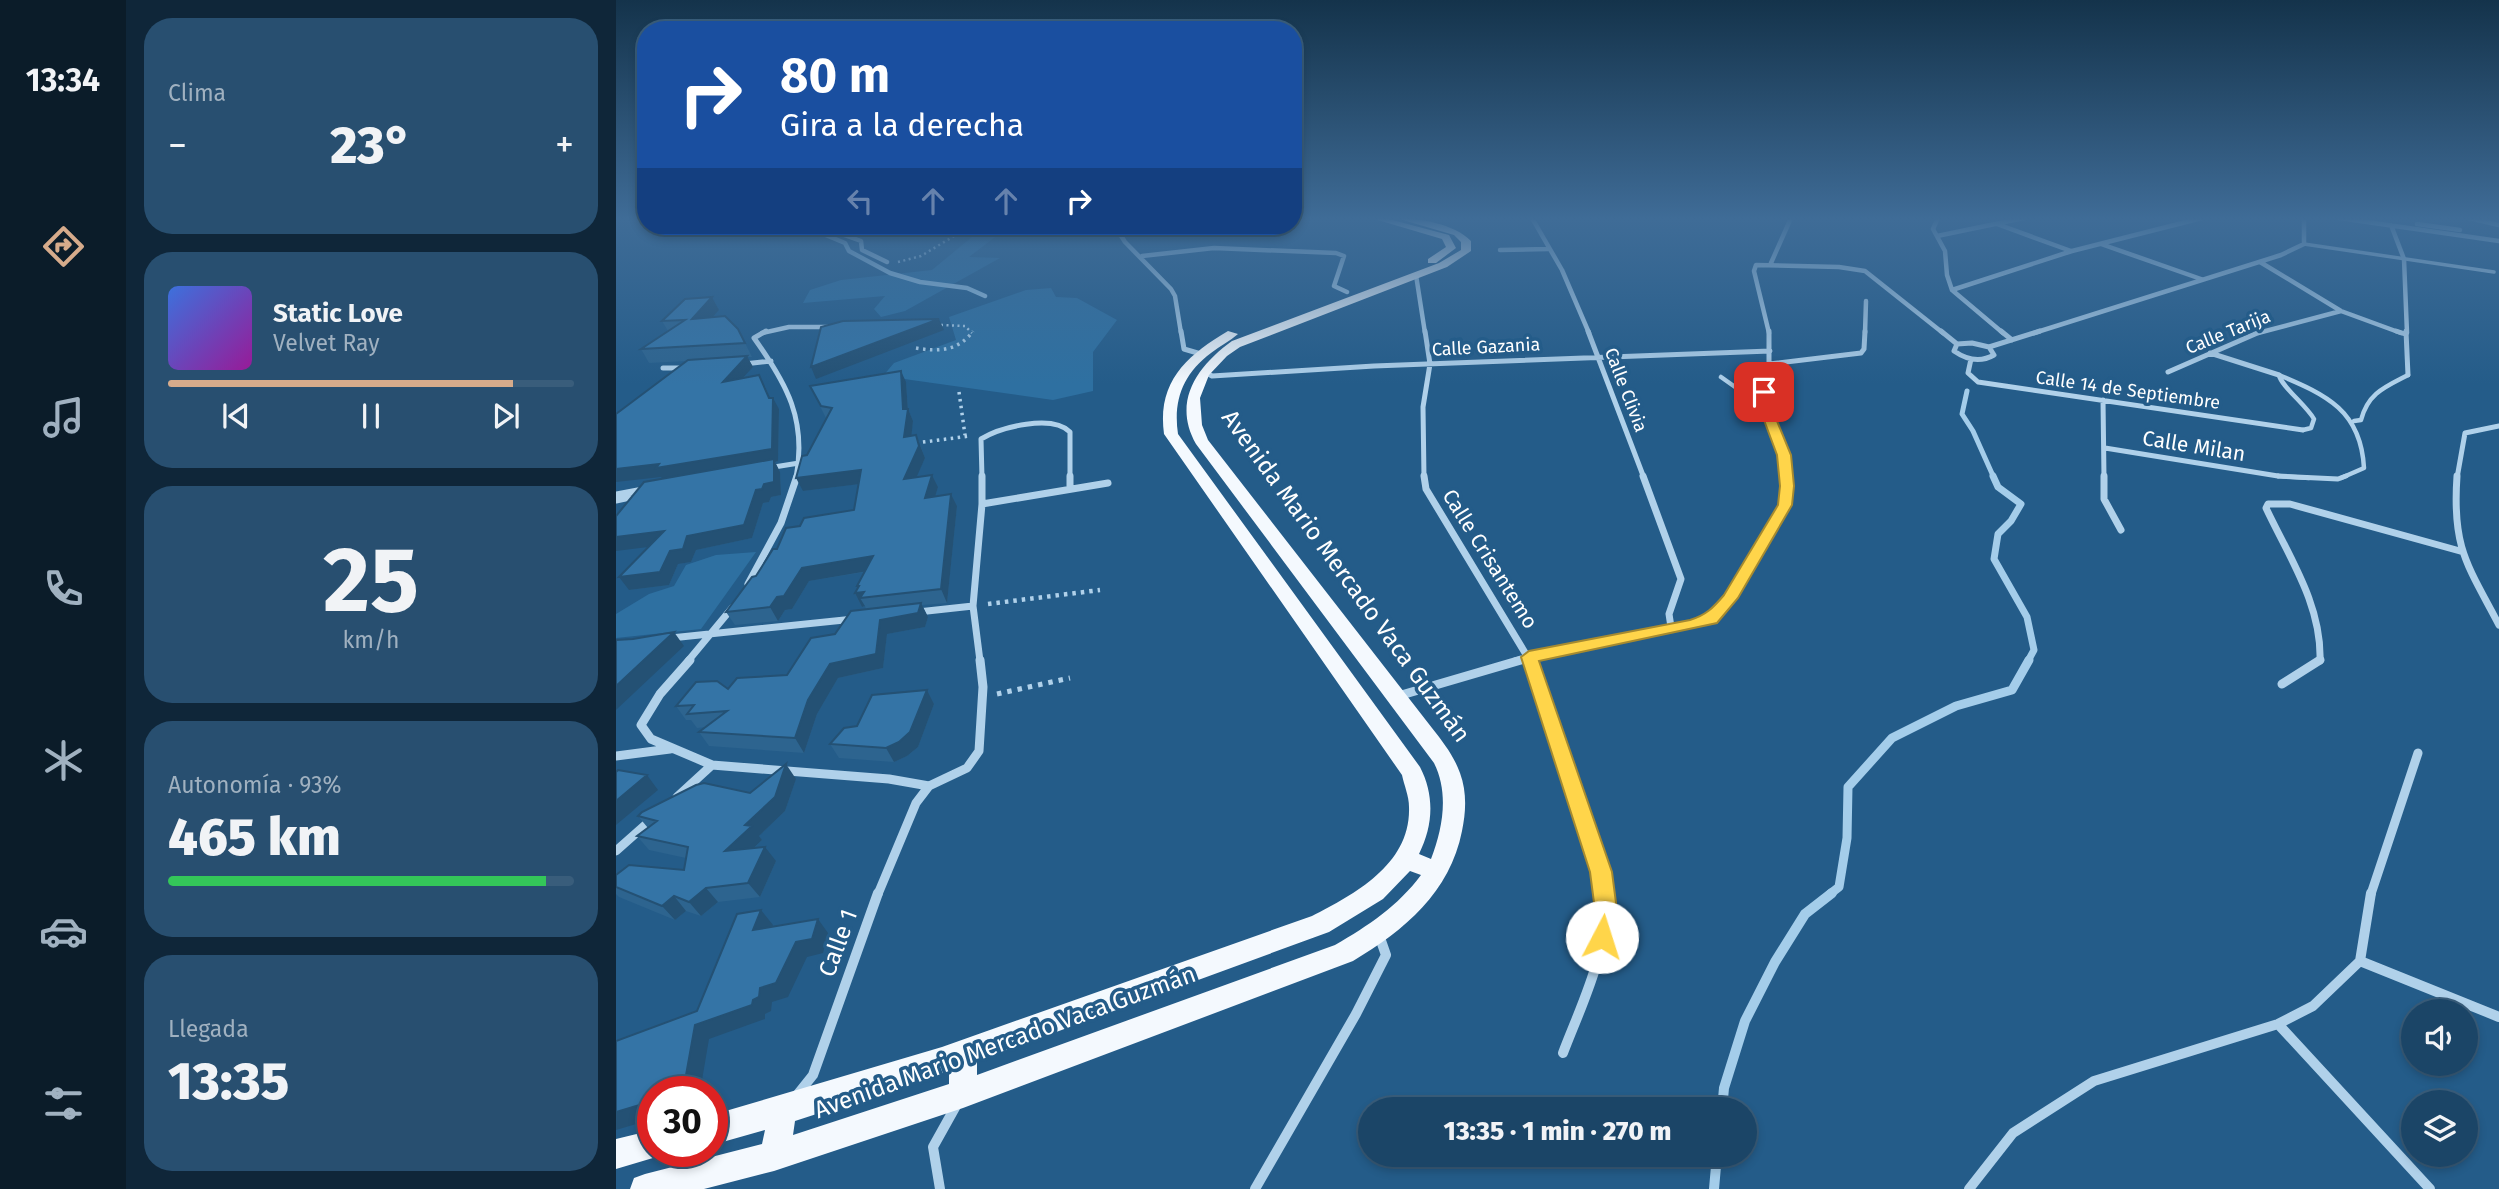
<!DOCTYPE html>
<html lang="es">
<meta charset="utf-8">
<style>
body{margin:0;font-family:"Fira Sans",sans-serif;background:#284f70;color:#f1f3f6;height:100vh;display:flex;flex-direction:column;font-size:26px;white-space:nowrap}
*{box-sizing:border-box;margin:0}
p{font-size:23px;color:#a0b1c0}
.icon{flex:none;width:38px;height:38px;fill:none;stroke:currentColor;stroke-width:2;stroke-linecap:round;stroke-linejoin:round}
.map{position:relative;flex:1;overflow:hidden}
.side{display:flex;flex-direction:column;gap:18px;padding:18px;background:#0f2639;width:490px}
.side>*{flex:none}
.hud{position:absolute;left:21px;top:21px;width:665px;height:214px;border-radius:28px;box-shadow:0 4px 10px #0003,0 0 0 2px #395d7b;background:#1a4fa0;color:#fff;overflow:hidden}
.tools{position:absolute;left:1785px;top:999px;display:grid;gap:14px}
.tools a{display:grid;place-items:center;width:77px;height:77px;border-radius:50%;background:#1b4567;box-shadow:0 4px 10px #0003,0 0 0 2px #395d7b;font-size:35px}
.speed{position:absolute;left:21px;top:1076px;display:flex;gap:14px;font-size:35px;font-weight:700;text-align:center}
.speed>*{display:grid;place-content:center;width:91px;height:91px;border-radius:50%;background:#1b4567;box-shadow:0 4px 10px #0003,0 0 0 2px #395d7b;line-height:1}
.speed .limit{border:10px solid #d22;background:#fff;color:#111}
.pin{position:absolute;display:grid;place-items:center;width:60px;height:60px;color:#fff;margin:-30px;border-radius:14px;box-shadow:0 4px 10px #0006}
.me{position:absolute;width:77px;margin:-38px;rotate:5deg;stroke-linejoin:round;filter:drop-shadow(0 0 5px #0008)}
.turn{display:flex;align-items:center;gap:24px;height:147px;padding:0 28px;font-size:32px}
.turn .icon{width:91px;height:91px;stroke-width:2.5}
.turn b{display:block;font-size:49px;line-height:60px}
.lanes{display:flex;align-items:center;height:66px;padding:0 28px;background:#0003;justify-content:center;gap:35px;direction:ltr}
.lanes .off{opacity:.35}
.big{font-size:52px;font-weight:800;line-height:1.1}
.side .tile{flex:1;display:flex;flex-direction:column;justify-content:center;gap:10px;min-width:0;padding:0 24px;border-radius:28px;background:#284f70}
.side .dial{align-items:center;gap:0}
.dial b{font-size:91px;line-height:1}
.song{display:flex;align-items:center;gap:21px}
.cover{width:84px;height:84px;border-radius:10px;background:linear-gradient(135deg,hsl(220 70% 55%),hsl(300 70% 35%))}
.played{height:7px;border-radius:4px;background:linear-gradient(90deg,#d6ab8b 85%,#395d7b 85%)}
.keys{display:flex;justify-content:space-around;direction:ltr}
.heat{display:flex;justify-content:space-between;align-items:center;font-size:38px;direction:ltr}
.charge{height:10px;border-radius:5px;background:linear-gradient(90deg,#34c759 93%,#395d7b 0)}
.trip{position:absolute;left:742px;top:1097px;width:399px;height:70px;border-radius:35px;background:#1b4567;box-shadow:0 4px 10px #0003,0 0 0 2px #395d7b;font-weight:800;line-height:70px;text-align:center}
main{display:flex;flex:1;min-height:0}
.menu{display:flex;flex-direction:column;width:126px;justify-content:space-around;align-items:center;background:#0b1c29;color:#a0b1c0}
.menu .icon{width:49px;height:49px}
.menu .on{color:#d6ab8b}
.menu b{font-size:32px;color:#f1f3f6}
.map>svg:first-child{display:block}
.green{fill:#2e70a1}
.lines{fill:none;stroke-linecap:round;stroke-linejoin:round}
.stream-far4{stroke:#a4cdea;stroke-width:4.5}
.stream-far3{stroke:#a4cdea;stroke-width:5}
.stream-far2{stroke:#a4cdea;stroke-width:7}
.stream-far1{stroke:#a4cdea;stroke-width:9}
.stream{stroke:#a4cdea;stroke-width:10}
.path-far3{stroke:#b0d1ea;stroke-width:2.5;stroke-dasharray:2 3.5;stroke-linecap:butt}
.path-far2{stroke:#b0d1ea;stroke-width:3.5;stroke-dasharray:2.5 4.5;stroke-linecap:butt}
.path-far1{stroke:#b0d1ea;stroke-width:4.5;stroke-dasharray:3.5 5;stroke-linecap:butt}
.path{stroke:#b0d1ea;stroke-width:5;stroke-dasharray:4.5 6;stroke-linecap:butt}
.service-far2{stroke:#b0d1ea;stroke-width:3.5}
.service-far1{stroke:#b0d1ea;stroke-width:4.5}
.service{stroke:#b0d1ea;stroke-width:5}
.minor-far4{stroke:#b0d1ea;stroke-width:4.5}
.minor-far3{stroke:#b0d1ea;stroke-width:5}
.minor-far2{stroke:#b0d1ea;stroke-width:7}
.minor-far1{stroke:#b0d1ea;stroke-width:9}
.minor{stroke:#b0d1ea;stroke-width:10}
.primary{fill:#f4f9fe;fill-rule:evenodd}
.wall{fill:#2d648f}
.shaded-wall{fill:#245174}
.building{fill:#3474a6;stroke:#245174;stroke-width:2}
.route{fill:#ffd54a;stroke:#a68a30;stroke-width:2}
.labels{text-anchor:middle;dominant-baseline:central;stroke-width:7;stroke-linejoin:round;paint-order:stroke}
.far-street-label{font-size:18px;fill:#fff;stroke:#245c89}
.street-label{font-size:21px;fill:#fff;stroke:#245c89}
.near-street-label{font-size:24px;fill:#fff;stroke:#245c89}
</style>
<main>
<nav class="menu">
<b>13:34</b>
<svg class="icon on" aria-label="directions" viewBox="0 0 24 24"><path d="M12 3l9 9-9 9-9-9zM9 14v-3h6M13 9l2 2-2 2"/></svg>
<svg class="icon" aria-label="music" viewBox="0 0 24 24"><path d="M9 18V5l10-2v13"/><circle cx="6" cy="18" r="3"/><circle cx="16" cy="16" r="3"/></svg>
<svg class="icon" aria-label="phone" viewBox="0 0 24 24"><path d="M5 4h4l2 5-3 2q2 4 5 5l2-3 5 2v4C11 20 4 13 5 4z"/></svg>
<svg class="icon" aria-label="climate" viewBox="0 0 24 24"><path d="M12 3v18M4 7l16 10M4 17L20 7"/></svg>
<svg class="icon" aria-label="car" viewBox="0 0 24 24"><path d="M5 17H2v-5l4-1 3-4h7l3 4 3 1v5h-3M9 17h6M6 11h13"/><circle cx="7" cy="17" r="2"/><circle cx="17" cy="17" r="2"/></svg>
<svg class="icon" aria-label="filters" viewBox="0 0 24 24"><path d="M4 7h16M4 17h16"/><circle cx="9" cy="7" r="2"/><circle cx="15" cy="17" r="2"/></svg>
</nav>
<section class="side">
<div class="tile"><p>Clima</p>
<div class="heat"><a>−</a><b class="big">23°</b><a>+</a></div>
</div>
<div class="tile">
<div class="song"><i class="cover"></i><div><b>Static Love</b><p>Velvet Ray</p></div></div>
<div class="played"></div>
<div class="keys"><svg class="icon" aria-label="previous" viewBox="0 0 24 24"><path d="M18 5L8 12l10 7zM5 5v14"/></svg><svg class="icon" aria-label="pause" viewBox="0 0 24 24"><path d="M8 5v14M16 5v14"/></svg><svg class="icon" aria-label="next" viewBox="0 0 24 24"><path d="M6 5l10 7-10 7zM19 5v14"/></svg></div>
</div>
<div class="tile dial"><b>25</b><p>km/h</p></div>
<div class="tile"><p>Autonomía · 93%</p><b class="big">465 km</b><div class="charge"></div></div>
<div class="tile"><p>Llegada</p><b class="big">13:35</b></div>
</section>
<div class="map">
<svg width="1883" height="1189" viewBox="0 0 1883 1189">
<rect width="100%" height="100%" fill="#245c89"/>
<path class="green" d="M378,229L383,234L353,257L384,258L289,311L265,317L258,309L269,296L187,303L194,290L225,280L316,270L362,232Z
M435,288L440,297L461,298L501,320L477,352V391L437,400L267,376L278,363L340,340L333,317L410,290Z
M140,552L85,629L0,638V614L33,594L58,586L70,565L100,555Z"/>
<g class="lines">
<path class="stream-far4" d="M1853,218L1883,225
M188,226L229,243L233,251L274,273L304,282L351,288L369,296"/>
<path class="stream-far3" d="M1351,391L1346,414L1357,431L1378,478"/>
<path class="stream-far2" d="M1377,476L1382,487L1405,504L1395,521L1382,534L1378,559L1411,617L1418,650L1412,661"/>
<path class="stream-far1" d="M1214,894L1223,887L1231,838L1232,787L1276,738L1340,706L1396,690L1413,660"/>
<path class="stream" d="M1106,1110L1108,1088L1129,1021L1159,962L1189,914L1216,893
M1098,1189L1101,1155"/>
<path class="path-far3" d="M282,262L305,256L353,227
M325,325L349,326L356,333"/>
<path class="path-far2" d="M300,348C322,352 343,351 357,331
M343,392L349,435
M300,443L354,436"/>
<path class="path-far1" d="M372,604L484,590"/>
<path class="path" d="M381,694L454,678"/>
<path class="service-far2" d="M1688,244L1878,272"/>
<path class="service-far1" d="M1663,375C1665,386 1690,405 1698,419L1695,428L1687,430
M1663,375C1711,395 1745,411 1748,468L1725,478
M1105,377L1129,394L1148,397
M1738,421L1745,420C1752,393 1769,387 1792,375
M1662,476L1693,478"/>
<path class="service" d="M1662,476L1722,479L1730,476"/>
<path class="minor-far4" d="M916,218L946,270L973,333
M1322,218L1317,229L1329,251L1331,275L1336,290
M1723,218L1883,241
M1381,224L1455,251
M1801,224L1844,230
M1775,225L1788,259L1791,333
M203,226L245,241L246,250L271,262
M499,226L509,242L555,289L559,296L565,333
M1321,236L1408,218
M1485,244L1585,279
M884,250L932,249
M526,256L598,248L720,253L728,256L718,286L731,292
M1644,262L1725,311L1785,333
M1155,263L1175,218
M800,275L809,333
M1336,290L1456,251L1586,218
M1336,290L1387,333
M146,333L173,327H212
M1153,333L1138,271L1140,265L1223,267L1249,271L1327,333
M1249,333L1250,301
M1418,333L1665,255L1688,244V218
M1642,333L1725,311"/>
<path class="minor-far3" d="M150,331L138,338C171,384 191,420 180,478
M565,331L568,349L585,354
M972,331L1028,478
M1153,331V364L1148,403L1168,455L1170,478
M1325,331L1341,344
M1385,331L1396,340
M1780,331L1789,334
M1790,331L1792,375
M1356,343L1373,347L1378,355C1364,363 1351,360 1338,351L1341,344Z
M1373,347L1424,331
M1594,353L1663,375
M1355,359L1352,373L1362,382L1687,430
M128,364L155,361
M1153,364L1245,353L1248,349L1249,331
M47,368H71
M589,372L596,376L758,366L1154,351
M1552,372L1646,331
M1487,400L1488,478
M1489,448L1662,476
M152,468L183,463
M366,478L365,439C385,427 436,414 454,432V478
M808,478L807,407L814,364L809,331
M1841,478L1849,433L1883,426"/>
<path class="minor-far2" d="M454,476V489
M808,476L810,489L914,661
M1027,476L1065,579L1053,614L1055,627
M1488,476V499L1505,530
M1841,476C1836,548 1851,564 1883,625
M0,495L27,490
M0,500L14,497
M366,504L492,483
M132,584L165,523L181,476
M302,612L357,606
M55,638L238,619
M72,661L116,608
M364,661L357,606L366,504V476
M899,661L1095,619L1114,598L1169,505L1170,476
M1704,661C1706,605 1673,557 1650,508L1652,504H1674L1844,551"/>
<path class="minor-far1" d="M74,660L44,694L25,725L35,739L96,765L273,779L313,786L351,768L363,751L367,687L364,660
M914,660L985,872L988,894
M1666,684L1704,660
M782,696L905,660
M0,756L54,749
M61,797L96,765
M0,851L36,819
M262,894L300,803L313,786
M1755,894L1802,753"/>
<path class="minor" d="M1744,961L1883,1017
M1662,1024L1814,1189
M947,1053C966,1003 995,947 988,893
M181,1095L197,1075L262,893
M324,1189L317,1147L341,1104
M639,1189L740,1014L770,955L763,935
M1353,1189L1397,1133L1478,1081L1662,1024L1697,1006L1744,961L1755,893"/>
<path class="primary" d="M755,218H769L833,235L840,248L820,263H812V259L830,247L826,239Z
M780,218C803,218 839,224 855,241V251L831,267L624,347L611,356L593,375L584,398L586,425L592,440L816,728C827,742 838,756 844,773C851,792 850,812 846,831C834,892 789,930 737,961L347,1108L158,1171L88,1189H14L18,1178L29,1174L146,1144L149,1130L96,1145V1115L326,1047L696,916C739,894 795,864 793,807C793,796 788,785 786,775L548,434C541,382 570,356 612,331L622,334C614,341 604,346 595,353C567,374 557,400 562,434L804,767C819,796 817,826 803,854L815,859C827,828 833,793 818,763L580,444C556,402 581,366 616,341L823,263L845,250V242L838,235ZM794,871L805,875C782,906 752,926 719,945L361,1075V1061L713,932L767,899ZM333,1071V1084L177,1135L179,1121Z
M37,1130V1152H49L47,1155L0,1169V1139Z"/>
</g>
<path class="wall" d="M217,226H234L231,231Z
M96,297L103,310L96,317L122,329L136,357H131L137,367L127,378L149,386L154,398L163,409L162,461L159,462L164,472L165,495L155,497L153,502L147,503L136,538L80,550L75,562L62,564L53,585L13,590L32,547L47,479L45,477L71,361L33,363L25,349L52,331L46,321Z
M290,382L292,409L297,421L295,436L305,447L309,458L300,477L316,475L322,487L319,496L335,494L341,506L331,603L306,605L312,617L309,627L271,634L267,668L222,678L201,714L188,753L93,746L83,732L90,727L81,728L75,720H70L60,706L112,689L171,675L219,634L250,609L249,606L246,607L239,593L249,572L193,581L176,609L169,610L162,621L119,625L110,612L161,549L184,526L238,510L243,484L187,491L191,455L210,418L194,386Z
M311,690L318,704L302,747L291,756L278,762L223,758L214,744L241,726Z
M180,779L169,811L143,836L146,840L138,848L160,861L144,897L102,902L85,916L70,911L59,920L3,897L0,894V875L68,870L70,858L33,850L21,836L32,828L22,816L134,793Z"/>
<path class="shaded-wall" d="M96,297L103,310L83,332L76,319Z
M323,319L328,330L200,379L195,367Z
M131,356L137,367L113,393L107,382Z
M285,371L290,382L292,411V409L297,421L294,449L288,437Z
M143,375L157,404V398L163,409L162,461L159,462L164,472L165,495L155,497L153,502L147,503L136,538L80,550L75,562L62,564L53,585L13,590L3,577L54,551L47,481L45,477L0,482V469Z
M300,435L309,458L294,492L288,479Z
M245,470L252,483L187,491L180,478Z
M316,475L322,487L315,510L309,498Z
M335,494L341,506L331,603L325,589Z
M48,531L56,544L0,551V537Z
M257,556L264,569L193,581L176,609L169,610L162,621L154,607L161,597L186,568Z
M241,586H243L248,592L244,598L249,606L246,607L239,593L244,592Z
M305,603L312,617L309,627L271,634L267,668L222,678L201,714L188,753L179,738L192,700L214,664L264,620Z
M58,632L68,646L0,710V686Z
M311,690L318,704L302,747L291,756L278,762L270,748Z
M170,764L180,779L169,811L143,836L146,840L120,865L109,851L129,825Z
M31,775L42,790L0,825V801Z
M149,847L160,861L144,897L132,883Z
M90,888L102,902L85,916L73,902Z
M58,896L70,911L59,920L46,906Z
M145,910L157,925L148,944L137,930Z
M202,919L212,933L207,953L191,957L172,997L156,1002L155,1011L149,1014V1019L93,1039L84,1092H67L79,1025L137,1000L144,988L180,942Z
M37,1101V1119L0,1130V1112Z"/>
<path class="building" d="M96,297L76,319L109,316L122,329L129,343L25,349L69,320L46,321L69,299Z
M323,319L195,367L205,327L227,321Z
M131,356L107,382L143,375L153,398H157L156,449L40,468L43,464L0,469V414L72,360Z
M285,371L287,409H292L288,437L300,435L303,446L288,479L316,475L309,498L335,494L325,589L244,598L248,592L239,593L243,586H241L257,556L186,568L168,596L161,597L154,607L110,612L136,577L140,576L157,549H161L170,528L184,526L188,518L238,510L245,470L180,478L186,456L191,455L216,408L205,406L194,386Z
M158,459V482L148,484L146,489L140,490L128,525L71,536L67,549L54,551L44,572L3,577L48,531L0,537V516L28,482Z
M305,603L302,613L264,620L260,654L214,664L192,700L179,738L83,732L111,711L71,714L78,705L60,706L80,682L101,681L112,689L121,678L171,675L195,638L219,634L235,611Z
M58,632L0,686V640L17,639Z
M311,690L294,732L283,742L270,748L214,744L228,728L241,726L256,695Z
M170,764L159,797L129,825L136,826L109,851L149,847L132,883L90,888L73,902L58,896L46,906L0,887V875L13,865L68,870L72,847L21,836L41,821L22,816L26,812L80,785L88,783L134,793Z
M2,770L31,775L0,801V772Z
M145,910L137,930L202,919L196,939L180,942L160,983L144,988L143,997L137,1000L136,1005L79,1025L67,1092H37V1101L0,1112V1041L81,1011L121,914Z"/>
<linearGradient id="sky" x2="0" y2="1"><stop stop-color="#14334b"/><stop offset="0.57" stop-color="#3f6c97"/><stop offset="1" stop-color="#3f6c97" stop-opacity="0"/></linearGradient>
<rect width="1883" height="384" fill="url(#sky)"/>
<path class="route" d="M1144,389L1154,392V404L1175,455L1178,486L1176,505L1122,598L1101,623L923,661L996,872L1002,918L994,944L986,947L978,944L975,937L980,918L974,872L905,657L913,651L1074,620C1090,615 1097,608 1108,595L1162,505L1164,486L1161,455L1142,404Z"/>
<g class="labels">
<g class="far-street-label">
<text transform="translate(1612 332) rotate(-22)">Calle Tarija</text>
<text transform="translate(870 347) rotate(-3)">Calle Gazania</text>
<text transform="translate(1010 390) rotate(69)">Calle Clivia</text>
<text transform="translate(1512 390) rotate(8)">Calle 14 de Septiembre</text>
</g>
<g class="street-label">
<text transform="translate(1578 446) rotate(9)">Calle Milan</text>
<text transform="translate(874 559) rotate(58)">Calle Crisantemo</text>
</g>
<g class="near-street-label">
<text transform="translate(730 576) rotate(54)">Avenida Mario Mercado Vaca Guzmán</text>
<text transform="translate(222 943) rotate(-70)">Calle 1</text>
<text transform="translate(389 1042) rotate(-20)">Avenida Mario Mercado Vaca Guzmán</text>
</g>
</g>
</svg>
<div class="tools">
<a><svg class="icon" aria-label="sound" viewBox="0 0 24 24"><path d="M4 9h4l5-4v14l-5-4H4zM17 9q2 3 0 6"/></svg></a>
<a><svg class="icon" aria-label="layers" viewBox="0 0 24 24"><path d="M12 4l9 5-9 5-9-5zM3 14l9 5 9-5"/></svg></a>
</div>
<div class="speed"><div class="limit">30</div></div>
<div class="pin" style="left:1148px;top:392px;background:#d93025"><svg class="icon" aria-label="arrive" viewBox="0 0 24 24"><path d="M6 21V4h12l-3 4 3 4H6"/></svg></div>
<svg class="me" style="left:986px;top:937px" viewBox="-20 -20 40 40"><circle r="19" fill="#fff"/><path d="M0-13L10 11 0 6-10 11z" fill="#ffd54a"/></svg>
<div class="trip">13:35 · 1 min · 270 m</div>
<div class="hud">
<div class="turn"><svg class="icon" aria-label="right" viewBox="0 0 24 24"><path d="M7 20v-9h11M14 6l5 5-5 5"/></svg><div><b>80 m</b>Gira a la derecha</div></div>
<div class="lanes"><svg class="icon off" aria-label="left" viewBox="0 0 24 24"><path d="M17 20v-9H6M10 6l-5 5 5 5"/></svg><svg class="icon off" aria-label="ahead" viewBox="0 0 24 24"><path d="M12 20V5M6 11l6-6 6 6"/></svg><svg class="icon off" aria-label="ahead" viewBox="0 0 24 24"><path d="M12 20V5M6 11l6-6 6 6"/></svg><svg class="icon" aria-label="right" viewBox="0 0 24 24"><path d="M7 20v-9h11M14 6l5 5-5 5"/></svg></div>
</div>
</div>
</main>
